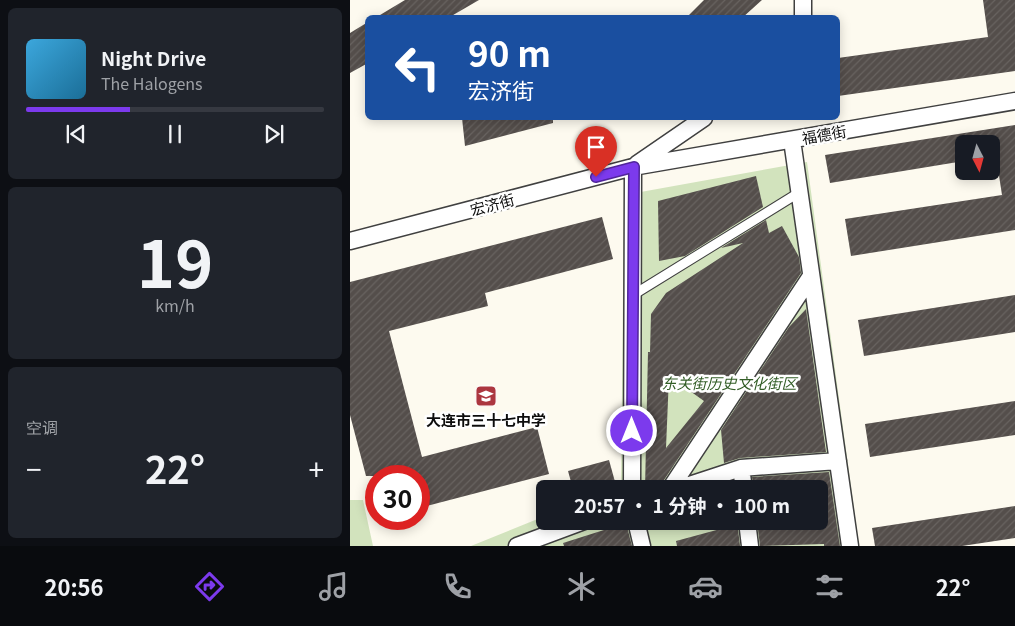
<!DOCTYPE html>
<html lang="zh">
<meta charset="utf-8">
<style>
body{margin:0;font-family:Georgia,"Noto Sans SC",serif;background:#20242c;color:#f1f3f6;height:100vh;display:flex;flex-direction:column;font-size:19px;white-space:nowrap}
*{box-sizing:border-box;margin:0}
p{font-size:16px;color:#9ea1a6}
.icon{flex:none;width:28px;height:28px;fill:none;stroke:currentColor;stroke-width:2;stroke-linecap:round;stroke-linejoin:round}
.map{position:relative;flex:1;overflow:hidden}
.side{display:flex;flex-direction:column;gap:8px;padding:8px;background:#0d0f14;width:350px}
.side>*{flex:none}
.banner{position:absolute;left:15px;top:15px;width:475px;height:105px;border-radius:8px;box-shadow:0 2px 12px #0003;background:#1a4fa0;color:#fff;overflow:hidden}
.needle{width:32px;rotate:174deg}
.fabs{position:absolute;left:605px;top:135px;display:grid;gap:10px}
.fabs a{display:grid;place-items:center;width:45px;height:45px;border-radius:8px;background:#171b24;box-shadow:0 2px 12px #0003;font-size:25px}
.speed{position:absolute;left:15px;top:465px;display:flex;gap:10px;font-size:25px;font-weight:700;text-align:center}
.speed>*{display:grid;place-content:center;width:65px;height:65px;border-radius:50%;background:#171b24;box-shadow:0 2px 12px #0003;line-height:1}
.speed .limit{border:8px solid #d22;background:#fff;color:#111}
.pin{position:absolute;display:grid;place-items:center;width:42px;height:42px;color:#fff;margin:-51px -21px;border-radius:50% 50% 50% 0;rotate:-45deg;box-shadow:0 0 5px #0007}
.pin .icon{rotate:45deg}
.me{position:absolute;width:55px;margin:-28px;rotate:0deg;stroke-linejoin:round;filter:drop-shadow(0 0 4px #0008)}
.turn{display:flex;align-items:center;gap:18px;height:105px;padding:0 20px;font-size:22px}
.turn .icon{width:65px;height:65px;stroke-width:2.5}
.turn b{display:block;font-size:35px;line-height:42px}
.big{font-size:38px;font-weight:700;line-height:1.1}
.side .tile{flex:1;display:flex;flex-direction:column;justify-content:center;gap:8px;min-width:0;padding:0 18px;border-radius:8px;background:#20242c}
.side .dial{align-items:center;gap:0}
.dial b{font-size:65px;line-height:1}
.song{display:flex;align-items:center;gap:15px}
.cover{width:60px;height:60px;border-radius:8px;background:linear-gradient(135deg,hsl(200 70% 55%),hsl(200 70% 35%))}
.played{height:5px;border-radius:2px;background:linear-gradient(90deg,#7c3aed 35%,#363941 35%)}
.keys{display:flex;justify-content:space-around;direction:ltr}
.heat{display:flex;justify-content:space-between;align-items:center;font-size:28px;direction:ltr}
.trip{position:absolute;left:186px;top:480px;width:292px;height:50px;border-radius:8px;background:#171b24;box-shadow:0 2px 12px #0003;font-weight:700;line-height:50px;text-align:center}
.tab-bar{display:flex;height:80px;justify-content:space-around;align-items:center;background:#090b0e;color:#9ea1a6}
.tab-bar .icon{width:35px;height:35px}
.tab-bar .current{color:#7c3aed}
.tab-bar b{font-size:22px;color:#f1f3f6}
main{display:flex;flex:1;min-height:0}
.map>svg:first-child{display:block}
.park{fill:#d2e3bd}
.building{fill:url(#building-hatch);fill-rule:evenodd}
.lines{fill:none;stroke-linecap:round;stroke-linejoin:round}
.service-casing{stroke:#404040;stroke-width:11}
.minor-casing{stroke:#404040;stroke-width:19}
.service{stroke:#fff;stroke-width:9}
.minor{stroke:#fff;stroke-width:16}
.route-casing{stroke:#51269a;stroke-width:12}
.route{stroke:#7c3aed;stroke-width:9}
.labels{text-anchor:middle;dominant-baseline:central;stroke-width:5;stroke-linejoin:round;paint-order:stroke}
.street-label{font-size:15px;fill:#0d0d0d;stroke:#fff}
.park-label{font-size:15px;font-style:italic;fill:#325d26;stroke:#fff}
.poi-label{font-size:15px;font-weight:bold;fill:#0d0d0d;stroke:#fff}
</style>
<main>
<section class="side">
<div class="tile">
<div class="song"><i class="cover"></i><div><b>Night Drive</b><p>The Halogens</p></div></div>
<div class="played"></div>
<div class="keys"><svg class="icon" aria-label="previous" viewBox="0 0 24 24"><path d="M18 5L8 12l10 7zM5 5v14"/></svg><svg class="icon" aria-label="pause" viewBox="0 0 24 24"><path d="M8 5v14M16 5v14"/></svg><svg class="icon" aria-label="next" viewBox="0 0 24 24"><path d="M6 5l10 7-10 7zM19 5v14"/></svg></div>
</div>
<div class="tile dial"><b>19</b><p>km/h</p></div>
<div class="tile"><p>空调</p>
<div class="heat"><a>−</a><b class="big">22°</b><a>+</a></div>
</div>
</section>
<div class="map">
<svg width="665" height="546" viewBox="0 0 665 546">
<defs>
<pattern id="building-hatch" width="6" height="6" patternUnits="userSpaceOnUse" patternTransform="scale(1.25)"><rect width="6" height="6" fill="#544e4b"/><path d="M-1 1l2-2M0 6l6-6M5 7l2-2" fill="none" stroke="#686360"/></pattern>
</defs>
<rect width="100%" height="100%" fill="#fdfaef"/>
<path class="park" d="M457,162L509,546H121L195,516V521H470V489H263L271,485L274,195Z
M0,500H13L23,546H0Z"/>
<path class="building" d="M55,0H129L98,18H25Z
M354,0H412L392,18H336Z
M633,0H665V71L488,96V58L638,37Z
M18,22V63L0,73V33Z
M112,118H203V123L115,146Z
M665,125V230L501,256L495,219L652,195L646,156L641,157V144H614V161L480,183L475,155Z
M406,176L413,207L335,256L309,261L308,201Z
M252,217L263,259L135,293L138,306L39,331L72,457L187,427L199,474L69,508V476H16L0,415V282Z
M416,220L419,233L432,226L449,257L451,273L312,483L310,489H295L298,352H300L301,314L316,293L393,243L371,248ZM319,376L354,401L316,448Z
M665,295V332L514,356L508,320Z
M456,309L476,452L390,458L374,463L371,430L439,327Z
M665,401V435L520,457L515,424Z
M259,460L267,489H223L218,471Z
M479,472L490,546H474V544L410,546L407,521H470V489H404L402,477Z
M383,481L384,489H376L375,484Z
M665,506V538L612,546H525L522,528Z
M373,521H387L390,546H327L326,541L374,528Z
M276,523L282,546H214L213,543Z"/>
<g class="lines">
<g class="service-casing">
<path id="service" d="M283,295L450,192"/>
</g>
<g class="minor-casing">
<path id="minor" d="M453,18V0
M442,140L500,546
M287,164L354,118
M0,241L283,167L665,101
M391,468L394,489
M282,489L283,167
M320,489L461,276
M327,489L391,468L488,461
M286,521L292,546
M397,521L400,546
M167,546L234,521"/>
</g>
<use href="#service" class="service"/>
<use href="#minor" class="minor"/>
</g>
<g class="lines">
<g class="route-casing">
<path id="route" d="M246,177L284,167L282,431"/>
</g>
<use href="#route" class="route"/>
</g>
<defs>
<g id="school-square" transform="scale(1.125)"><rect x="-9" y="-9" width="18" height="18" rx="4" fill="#ac363f" stroke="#fff"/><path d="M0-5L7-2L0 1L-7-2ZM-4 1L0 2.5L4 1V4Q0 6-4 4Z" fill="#fff"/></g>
</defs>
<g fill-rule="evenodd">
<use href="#school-square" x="136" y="396"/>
</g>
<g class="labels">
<g class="street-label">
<text transform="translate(474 134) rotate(-10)">福德街</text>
<text transform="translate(142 204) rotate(-15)">宏济街</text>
</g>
<g class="park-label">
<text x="379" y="382">东关街历史文化街区</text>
</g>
<g class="poi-label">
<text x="136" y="419">大连市三十七中学</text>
</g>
</g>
</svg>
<div class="fabs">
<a><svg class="needle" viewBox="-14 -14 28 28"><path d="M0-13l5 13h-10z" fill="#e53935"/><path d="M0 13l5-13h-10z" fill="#9ea1a6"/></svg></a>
</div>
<div class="speed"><div class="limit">30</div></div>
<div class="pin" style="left:246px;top:177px;background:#d93025"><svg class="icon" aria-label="arrive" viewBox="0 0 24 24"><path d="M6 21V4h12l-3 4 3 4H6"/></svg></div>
<svg class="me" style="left:282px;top:431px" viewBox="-20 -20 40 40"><circle r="17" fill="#7c3aed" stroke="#fff" stroke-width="3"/><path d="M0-11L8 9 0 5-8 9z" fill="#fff"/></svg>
<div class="trip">20:57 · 1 分钟 · 100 m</div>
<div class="banner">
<div class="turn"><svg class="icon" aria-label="left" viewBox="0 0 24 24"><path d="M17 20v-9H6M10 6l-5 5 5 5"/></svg><div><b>90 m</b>宏济街</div></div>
</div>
</div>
</main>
<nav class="tab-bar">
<b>20:56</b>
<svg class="icon current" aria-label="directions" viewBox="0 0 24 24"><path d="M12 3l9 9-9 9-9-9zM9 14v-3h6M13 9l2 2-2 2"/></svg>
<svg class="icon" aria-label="music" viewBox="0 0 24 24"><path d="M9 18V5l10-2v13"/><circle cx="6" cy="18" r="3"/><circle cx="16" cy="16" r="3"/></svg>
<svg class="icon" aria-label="phone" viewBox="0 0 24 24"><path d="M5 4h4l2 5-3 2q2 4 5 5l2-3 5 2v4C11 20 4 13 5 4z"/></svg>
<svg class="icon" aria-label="climate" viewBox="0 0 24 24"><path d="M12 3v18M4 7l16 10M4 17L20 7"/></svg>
<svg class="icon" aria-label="car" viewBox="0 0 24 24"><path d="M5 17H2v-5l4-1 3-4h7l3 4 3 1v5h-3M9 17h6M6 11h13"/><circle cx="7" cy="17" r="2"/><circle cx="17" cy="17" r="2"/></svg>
<svg class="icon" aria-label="filters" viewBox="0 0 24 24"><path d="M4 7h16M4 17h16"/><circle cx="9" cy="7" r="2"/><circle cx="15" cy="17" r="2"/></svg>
<b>22°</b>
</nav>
